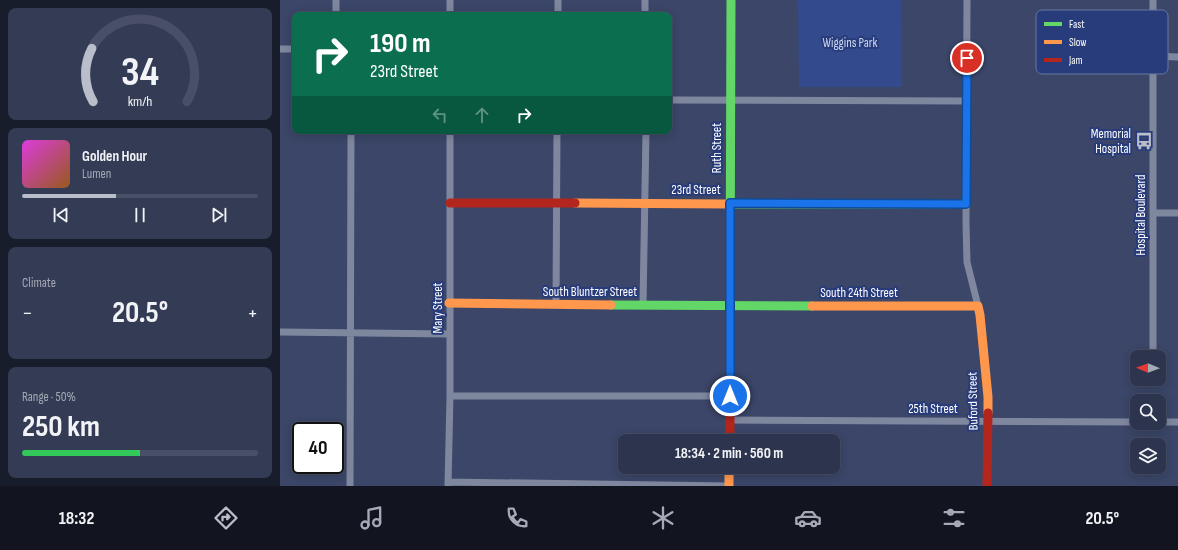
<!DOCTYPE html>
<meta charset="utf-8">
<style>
body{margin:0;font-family:"Sofia Sans Condensed",sans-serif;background:#343c55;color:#f1f3f6;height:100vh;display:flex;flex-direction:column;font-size:15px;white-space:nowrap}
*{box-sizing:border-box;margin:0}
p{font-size:13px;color:#a6aab6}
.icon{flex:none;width:22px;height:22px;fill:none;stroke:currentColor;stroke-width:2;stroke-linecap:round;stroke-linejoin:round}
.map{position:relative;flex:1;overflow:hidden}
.drawer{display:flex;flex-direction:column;gap:8px;padding:8px;background:#181d2b;width:280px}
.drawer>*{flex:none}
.banner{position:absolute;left:12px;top:12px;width:380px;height:122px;border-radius:8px;box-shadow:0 2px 10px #0003,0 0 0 1px #484f66;background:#0b6e4f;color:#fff;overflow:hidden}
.needle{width:26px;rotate:271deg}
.fabs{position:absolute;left:850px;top:350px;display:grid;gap:8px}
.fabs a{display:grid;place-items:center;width:36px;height:36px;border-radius:8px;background:#2c344e;box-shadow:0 2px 10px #0003,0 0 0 1px #484f66;font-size:20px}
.speed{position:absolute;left:12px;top:422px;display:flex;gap:8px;font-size:20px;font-weight:700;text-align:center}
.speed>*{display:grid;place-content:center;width:52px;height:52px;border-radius:50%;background:#2c344e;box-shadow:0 2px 10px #0003,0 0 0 1px #484f66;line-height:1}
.speed .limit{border:2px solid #111;border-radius:6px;background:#fff;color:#111}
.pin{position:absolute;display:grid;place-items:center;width:34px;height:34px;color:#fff;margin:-17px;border:2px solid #fff;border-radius:50%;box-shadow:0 1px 4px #0007}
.me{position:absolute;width:44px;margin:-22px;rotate:0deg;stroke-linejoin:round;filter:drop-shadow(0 0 3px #0008)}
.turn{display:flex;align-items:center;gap:14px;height:84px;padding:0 12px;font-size:18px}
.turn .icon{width:52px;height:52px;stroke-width:2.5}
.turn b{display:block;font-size:28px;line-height:34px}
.lanes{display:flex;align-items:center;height:38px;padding:0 12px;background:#0003;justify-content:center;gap:20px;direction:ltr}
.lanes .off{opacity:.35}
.big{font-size:30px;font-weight:700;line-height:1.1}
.drawer .card{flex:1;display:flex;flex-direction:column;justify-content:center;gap:6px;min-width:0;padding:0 14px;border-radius:8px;background:#343c55}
.drawer .dial{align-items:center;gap:0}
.dial svg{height:104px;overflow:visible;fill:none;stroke:#484f66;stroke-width:7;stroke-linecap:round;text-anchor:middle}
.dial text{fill:#f1f3f6;stroke:none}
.song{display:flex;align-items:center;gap:12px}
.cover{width:48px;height:48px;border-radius:6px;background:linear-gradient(135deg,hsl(300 70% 55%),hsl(30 70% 35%))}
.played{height:4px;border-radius:2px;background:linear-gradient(90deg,#babeca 40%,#484f66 40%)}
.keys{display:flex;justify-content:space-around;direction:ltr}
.heat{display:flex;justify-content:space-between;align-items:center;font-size:22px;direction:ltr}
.charge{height:6px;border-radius:3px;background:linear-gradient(90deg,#34c759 50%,#484f66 0)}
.trip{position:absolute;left:338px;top:434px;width:222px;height:40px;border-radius:8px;background:#2c344e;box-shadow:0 2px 10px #0003,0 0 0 1px #484f66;font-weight:700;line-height:40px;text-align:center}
.menu{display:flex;height:64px;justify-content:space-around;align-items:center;background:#12151f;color:#a6aab6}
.menu .icon{width:28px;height:28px}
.menu .current{color:#babeca}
.menu b{font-size:18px;color:#f1f3f6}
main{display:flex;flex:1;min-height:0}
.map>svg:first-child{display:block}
.green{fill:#334b8c}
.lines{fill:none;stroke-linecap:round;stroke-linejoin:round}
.street{stroke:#7f879f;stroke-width:7}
.fast{stroke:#63d668;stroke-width:9}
.slow{stroke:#ff974d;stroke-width:9}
.jam{stroke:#b3261e;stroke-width:9}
.route-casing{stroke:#114b97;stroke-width:10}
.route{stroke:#1a73e8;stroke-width:7}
.labels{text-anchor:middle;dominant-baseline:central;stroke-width:4;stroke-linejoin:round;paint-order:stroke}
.park-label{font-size:13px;fill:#ced8f3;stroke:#283c7b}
.poi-label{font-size:13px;fill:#fff;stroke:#283c7b;text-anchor:end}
.street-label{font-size:13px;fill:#fff;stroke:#283c7b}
.key{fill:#283c7b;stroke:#6876a3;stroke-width:1}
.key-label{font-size:11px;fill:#fff}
</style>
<main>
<section class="drawer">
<div class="card dial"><svg viewBox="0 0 100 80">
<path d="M14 69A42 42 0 1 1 86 69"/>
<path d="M14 69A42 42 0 0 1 13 28" stroke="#babeca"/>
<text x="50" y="56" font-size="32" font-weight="700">34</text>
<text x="50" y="72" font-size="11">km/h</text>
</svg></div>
<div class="card">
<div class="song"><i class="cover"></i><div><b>Golden Hour</b><p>Lumen</p></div></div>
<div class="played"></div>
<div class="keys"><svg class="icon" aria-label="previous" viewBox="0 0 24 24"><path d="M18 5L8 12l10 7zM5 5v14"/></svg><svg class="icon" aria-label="pause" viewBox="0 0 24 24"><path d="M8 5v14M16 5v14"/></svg><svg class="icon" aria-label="next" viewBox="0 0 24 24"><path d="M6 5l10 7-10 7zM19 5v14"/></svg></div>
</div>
<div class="card"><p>Climate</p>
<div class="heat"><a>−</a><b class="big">20.5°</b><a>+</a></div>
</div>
<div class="card"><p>Range · 50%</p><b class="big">250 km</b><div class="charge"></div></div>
</section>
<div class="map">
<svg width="898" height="486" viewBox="0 0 898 486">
<rect width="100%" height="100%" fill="#3b4668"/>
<path class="green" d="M518,0H621L622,87H519Z"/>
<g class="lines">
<path class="street" d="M56,0V15
M170,0V15
M365,0V15
M687,0L686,223L687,262L698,306
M873,0V357
M278,15V0
M0,49H15
M872,56L898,57
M389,100L687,101
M873,213H898
M276,305L277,131
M363,305L366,131
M0,332L170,334
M170,396H450
M450,420L857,422
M879,422H898
M168,482L449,486
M70,486L71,131
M168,486L170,396V131"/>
<path class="fast" d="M448,204H686
M331,305L532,306
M450,311L451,0"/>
<path class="slow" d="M295,203L448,204
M169,303L331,305
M532,306H698L700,315L708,397V413
M449,467V486"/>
<path class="jam" d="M170,203H295
M450,441V311
M707,486L708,413"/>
</g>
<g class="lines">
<g class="route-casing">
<path id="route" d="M450,396V203L686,204L687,58"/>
</g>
<use href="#route" class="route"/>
</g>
<defs>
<g id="bus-bare" transform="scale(1.38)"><path d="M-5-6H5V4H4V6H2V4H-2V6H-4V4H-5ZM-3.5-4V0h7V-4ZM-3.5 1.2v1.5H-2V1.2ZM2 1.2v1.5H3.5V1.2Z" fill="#babeca" stroke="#283c7b" stroke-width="2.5" paint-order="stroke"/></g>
</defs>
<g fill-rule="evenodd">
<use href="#bus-bare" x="864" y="141"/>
</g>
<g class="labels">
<g class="park-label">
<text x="570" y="43">Wiggins Park</text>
</g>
<g class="poi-label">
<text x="851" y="134">Memorial<tspan x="851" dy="15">Hospital</tspan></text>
</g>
<g class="street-label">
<text transform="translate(437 148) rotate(-90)">Ruth Street</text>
<text x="416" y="190">23rd Street</text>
<text transform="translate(861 215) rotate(-90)">Hospital Boulevard</text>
<text x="310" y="292">South Bluntzer Street</text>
<text x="579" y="293">South 24th Street</text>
<text transform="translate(158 308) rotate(-90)">Mary Street</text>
<text transform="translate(693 401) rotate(-91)">Buford Street</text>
<text x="653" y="409">25th Street</text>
</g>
</g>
<rect x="756" y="10" width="132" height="64" rx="6" class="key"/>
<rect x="764" y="22" width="18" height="4" fill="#63d668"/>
<rect x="764" y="40" width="18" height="4" fill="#ff974d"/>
<rect x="764" y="58" width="18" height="4" fill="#b3261e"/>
<g class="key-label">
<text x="789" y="28">Fast</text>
<text x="789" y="46">Slow</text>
<text x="789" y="64">Jam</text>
</g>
</svg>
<div class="fabs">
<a><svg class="needle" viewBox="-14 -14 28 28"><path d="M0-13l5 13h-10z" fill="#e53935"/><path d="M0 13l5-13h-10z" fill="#a6aab6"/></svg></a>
<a><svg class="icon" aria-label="search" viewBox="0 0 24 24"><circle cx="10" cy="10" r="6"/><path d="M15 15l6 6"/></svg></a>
<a><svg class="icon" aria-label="layers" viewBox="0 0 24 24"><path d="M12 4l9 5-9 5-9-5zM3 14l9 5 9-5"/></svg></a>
</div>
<div class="speed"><div class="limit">40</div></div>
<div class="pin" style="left:687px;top:58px;background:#d93025"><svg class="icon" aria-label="arrive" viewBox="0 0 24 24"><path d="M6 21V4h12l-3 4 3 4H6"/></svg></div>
<svg class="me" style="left:450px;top:396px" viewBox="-20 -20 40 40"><circle r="17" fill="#1a73e8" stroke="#fff" stroke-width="3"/><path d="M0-11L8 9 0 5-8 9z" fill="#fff"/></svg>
<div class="trip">18:34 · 2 min · 560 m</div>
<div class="banner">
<div class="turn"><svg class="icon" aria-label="right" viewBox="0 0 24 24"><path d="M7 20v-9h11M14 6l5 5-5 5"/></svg><div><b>190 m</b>23rd Street</div></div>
<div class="lanes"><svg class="icon off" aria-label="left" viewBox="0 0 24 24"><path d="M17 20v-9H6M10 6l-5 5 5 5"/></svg><svg class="icon off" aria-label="ahead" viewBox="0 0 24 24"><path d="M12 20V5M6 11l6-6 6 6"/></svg><svg class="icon" aria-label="right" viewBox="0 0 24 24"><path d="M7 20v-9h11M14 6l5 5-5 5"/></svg></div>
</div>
</div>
</main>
<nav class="menu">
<b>18:32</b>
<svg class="icon current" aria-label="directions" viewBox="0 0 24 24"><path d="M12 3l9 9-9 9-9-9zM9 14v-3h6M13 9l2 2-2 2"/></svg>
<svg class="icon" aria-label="music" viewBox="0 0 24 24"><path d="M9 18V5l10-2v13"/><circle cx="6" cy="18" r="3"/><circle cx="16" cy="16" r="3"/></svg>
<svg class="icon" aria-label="phone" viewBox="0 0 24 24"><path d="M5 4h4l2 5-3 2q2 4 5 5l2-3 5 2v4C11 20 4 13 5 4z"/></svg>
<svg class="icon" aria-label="climate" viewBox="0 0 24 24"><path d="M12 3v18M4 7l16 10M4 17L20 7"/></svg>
<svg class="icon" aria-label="car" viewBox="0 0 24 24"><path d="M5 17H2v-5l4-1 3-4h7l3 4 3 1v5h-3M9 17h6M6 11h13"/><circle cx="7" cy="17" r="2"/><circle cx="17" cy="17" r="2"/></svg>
<svg class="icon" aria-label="filters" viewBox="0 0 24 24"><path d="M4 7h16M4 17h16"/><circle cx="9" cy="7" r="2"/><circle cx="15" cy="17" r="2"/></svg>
<b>20.5°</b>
</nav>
